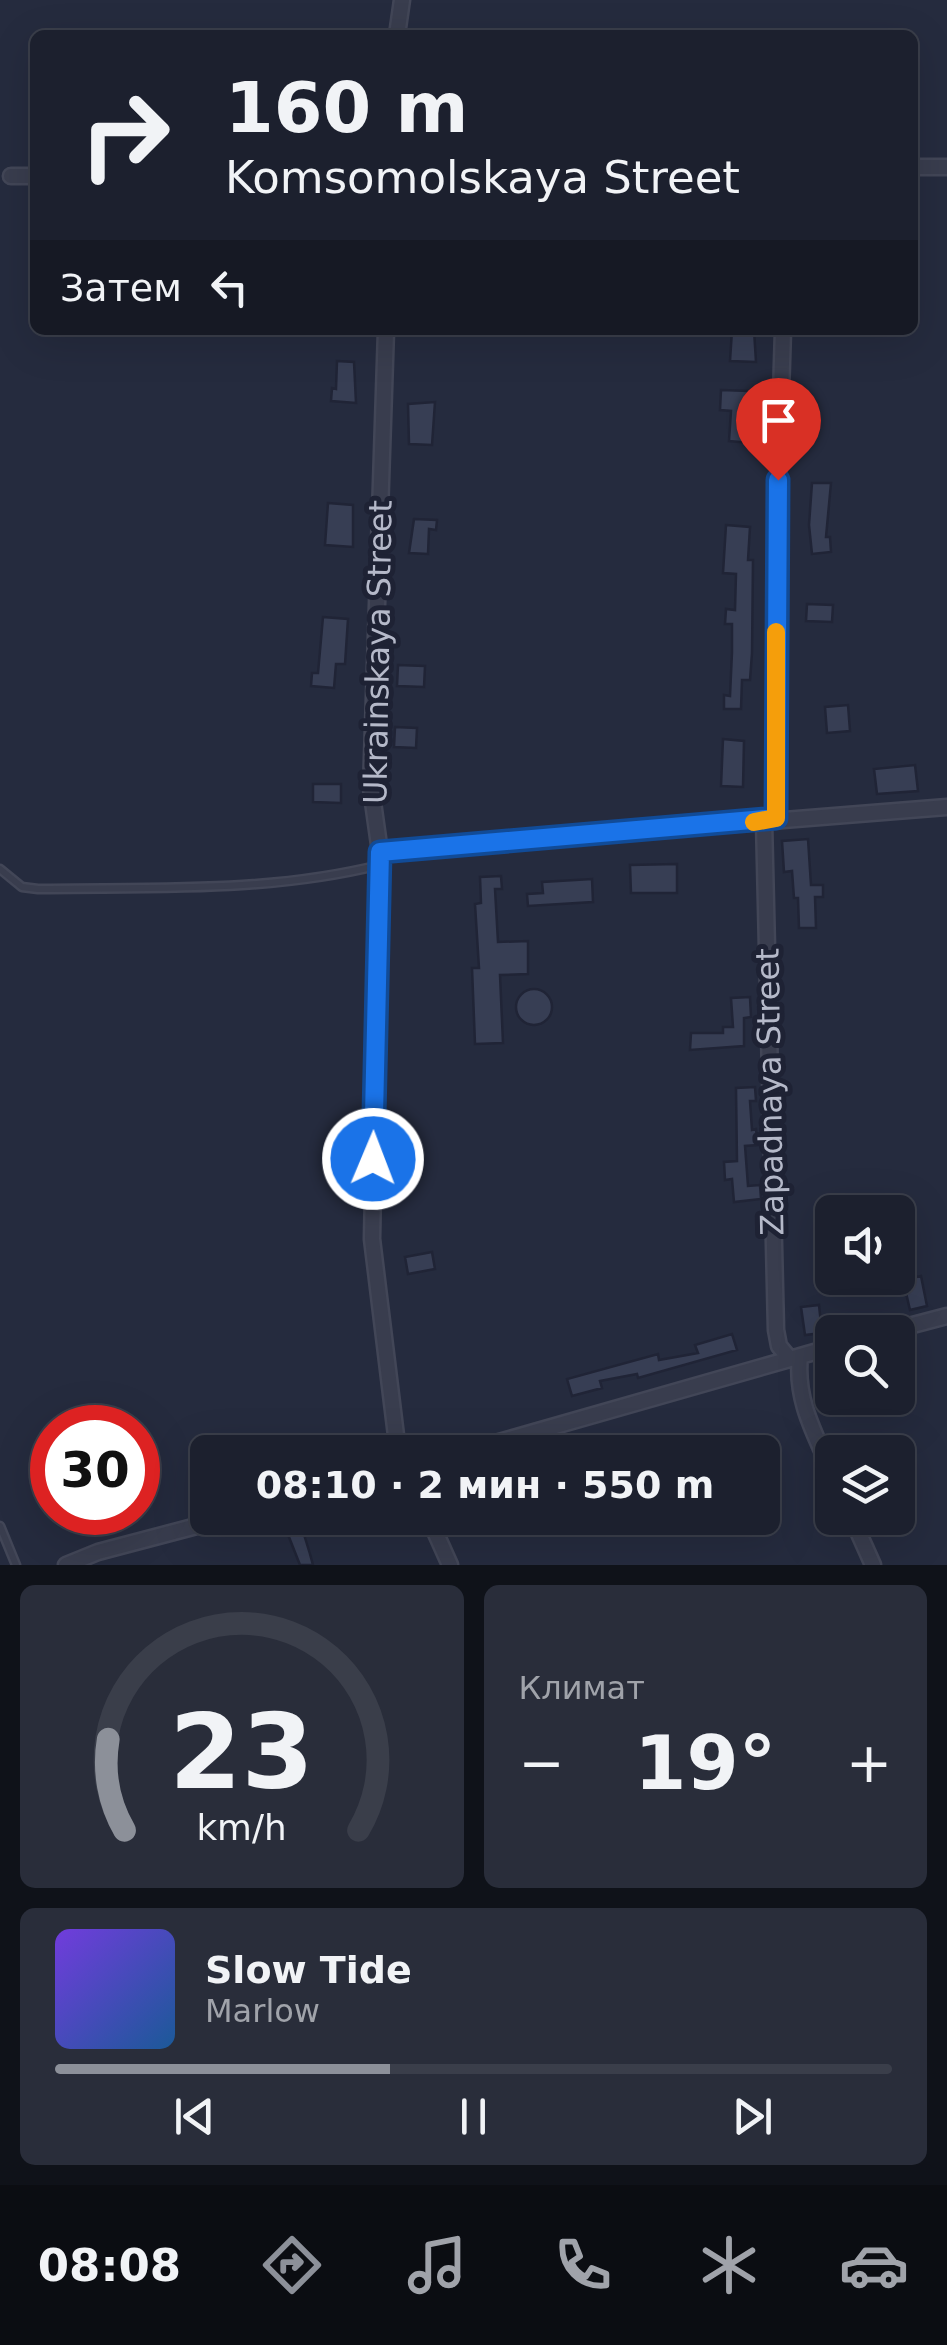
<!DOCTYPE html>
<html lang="ru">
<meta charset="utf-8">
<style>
body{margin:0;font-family:"DejaVu Sans",sans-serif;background:#292d3a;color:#f1f3f6;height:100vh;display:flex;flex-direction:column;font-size:38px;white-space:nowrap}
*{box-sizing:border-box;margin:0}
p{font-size:32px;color:#a0a3aa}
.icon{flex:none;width:55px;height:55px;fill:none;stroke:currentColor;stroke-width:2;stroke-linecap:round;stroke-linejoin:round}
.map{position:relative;height:1565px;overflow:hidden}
.details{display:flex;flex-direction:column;gap:20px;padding:20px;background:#0f1219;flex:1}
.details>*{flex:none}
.top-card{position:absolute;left:30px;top:30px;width:888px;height:305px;border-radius:15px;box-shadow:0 10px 40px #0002,0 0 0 2px #3a3e4a;background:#1c202e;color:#f1f3f6;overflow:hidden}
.tools{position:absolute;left:815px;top:1195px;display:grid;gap:20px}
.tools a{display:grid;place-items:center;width:100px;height:100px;border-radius:15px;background:#1c202e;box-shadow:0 10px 40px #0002,0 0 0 2px #3a3e4a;font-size:50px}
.speed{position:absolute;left:30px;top:1405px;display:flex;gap:20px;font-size:50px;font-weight:700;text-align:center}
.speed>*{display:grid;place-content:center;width:130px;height:130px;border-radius:50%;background:#1c202e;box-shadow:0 10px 40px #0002,0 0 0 2px #3a3e4a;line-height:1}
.speed .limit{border:15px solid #d22;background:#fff;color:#111}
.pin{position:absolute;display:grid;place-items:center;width:85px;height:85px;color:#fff;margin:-102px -42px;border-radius:50% 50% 50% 0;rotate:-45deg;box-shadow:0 0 10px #0007}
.pin .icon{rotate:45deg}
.me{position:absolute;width:110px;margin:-55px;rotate:1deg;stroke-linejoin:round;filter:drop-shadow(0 0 8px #0008)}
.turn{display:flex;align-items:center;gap:35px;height:210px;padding:0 30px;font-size:45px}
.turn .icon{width:130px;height:130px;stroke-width:2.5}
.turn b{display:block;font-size:70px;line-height:85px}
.then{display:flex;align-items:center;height:95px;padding:0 30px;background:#0003;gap:20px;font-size:38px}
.big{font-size:75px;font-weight:700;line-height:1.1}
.details .card{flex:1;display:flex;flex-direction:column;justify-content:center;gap:15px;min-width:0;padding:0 35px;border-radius:15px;background:#292d3a}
.details .dial{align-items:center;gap:0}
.dial svg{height:260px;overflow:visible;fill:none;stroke:#3a3e4a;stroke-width:7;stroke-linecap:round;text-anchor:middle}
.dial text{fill:#f1f3f6;stroke:none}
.song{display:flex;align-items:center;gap:30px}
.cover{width:120px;height:120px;border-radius:15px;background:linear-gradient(135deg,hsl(260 70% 55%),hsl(210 70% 35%))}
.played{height:10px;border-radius:5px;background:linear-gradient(90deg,#8c9099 40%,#3a3e4a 40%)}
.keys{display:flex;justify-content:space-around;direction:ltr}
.heat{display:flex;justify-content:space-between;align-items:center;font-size:55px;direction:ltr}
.details .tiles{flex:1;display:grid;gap:20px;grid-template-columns:1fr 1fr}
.card:last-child{grid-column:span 2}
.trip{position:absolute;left:190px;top:1435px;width:590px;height:100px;border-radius:15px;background:#1c202e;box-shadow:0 10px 40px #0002,0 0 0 2px #3a3e4a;font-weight:700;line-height:100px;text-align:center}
.dock{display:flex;height:160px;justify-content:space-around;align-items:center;background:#0b0d12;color:#a0a3aa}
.dock .icon{width:70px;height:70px}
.dock .active{color:#8c9099}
.dock b{font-size:45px;color:#f1f3f6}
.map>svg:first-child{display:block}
.building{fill:#373e54;stroke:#202436;stroke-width:2.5}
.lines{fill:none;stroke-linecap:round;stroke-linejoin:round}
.service-casing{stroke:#424657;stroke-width:11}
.minor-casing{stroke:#424657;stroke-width:19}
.service{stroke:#393d4e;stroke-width:6}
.minor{stroke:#393d4e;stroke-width:14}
.route-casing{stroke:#114b97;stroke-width:25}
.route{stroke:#1a73e8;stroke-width:18}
.slow{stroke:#f59e0b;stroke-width:18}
.labels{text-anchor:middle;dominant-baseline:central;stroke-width:10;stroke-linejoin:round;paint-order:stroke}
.street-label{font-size:32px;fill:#b5b9c9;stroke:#1e2234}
</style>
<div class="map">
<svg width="947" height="1565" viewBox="0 0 947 1565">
<rect width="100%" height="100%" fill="#252b3e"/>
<path class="building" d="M732,330H754L756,362L730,361Z
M337,361L354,362L356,403L331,401L332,388L336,389Z
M721,390L749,391L751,443L729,441L731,411L720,410Z
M435,402L432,445L409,444L408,404Z
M812,483H831L826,537H830L831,552L812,554L809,525Z
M328,503L353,505V547L325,545Z
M414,519L437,520L436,530L429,529L428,554L409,553Z
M726,525L750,527L748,560H753L752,653L750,680H742L741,709H724V695L730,696L732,652V624H725L726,609L735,610L736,574L723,573Z
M807,604L833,605L832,622L806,621Z
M323,617L348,619L345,664H336L334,688L311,686L312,673H318Z
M398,665L425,666L424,687L397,686Z
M848,705L850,731L827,733L825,707Z
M395,727L417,728L416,748L394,747Z
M723,739L744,741L743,787L721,786Z
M915,765L918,791L877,794L874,769Z
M313,784H341V803L313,802Z
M808,839L811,885H823V897H815L816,928H799L798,898H794L792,871L784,872L782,841Z
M677,864V893H631L630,865Z
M501,876L502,889H495L498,942L528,941V974L500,975L503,1043L475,1044L472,968H479L475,904L481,903L480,877Z
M592,879L593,902L528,906L527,894L543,893L542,882Z
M516 1007a18 18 0 1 1 36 0a18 18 0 1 1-36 0Z
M750,997L751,1017L744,1018V1046L690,1050L691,1033H723V1027H733L731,998Z
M755,1087L756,1101H750L752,1130L756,1129L758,1145L745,1146L748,1186L760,1185L761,1199L734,1202L732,1179L725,1180L724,1162L737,1161L736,1088Z
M432,1252L435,1269L408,1274L405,1257Z
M921,1276L927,1306L910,1310L903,1280Z
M819,1305L822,1333L805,1335L801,1307Z
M732,1334L737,1350L638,1378L637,1374L600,1381L602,1388L572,1396L567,1379L658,1354L659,1360L698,1353L695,1345Z
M302,1528L310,1554L313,1565H300L287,1532Z"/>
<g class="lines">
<g class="service-casing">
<path id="service" d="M0,869L22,887L38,889C153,887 267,893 380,865
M0,1526L16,1565"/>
</g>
<g class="minor-casing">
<path id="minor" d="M397,35L402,0
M912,167H947
M11,176H35
M386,330L371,788L380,852L372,1239L398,1452
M776,818V555L783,330
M764,821L776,1330L779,1346L790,1359
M380,852L947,807
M886,1332L947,1316
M800,1356C795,1400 815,1434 832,1473
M464,1452L832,1347
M429,1518L450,1565
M852,1518L873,1565
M66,1565L98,1552L227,1518"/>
</g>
<use href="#service" class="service"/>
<use href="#minor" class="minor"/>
</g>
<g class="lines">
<g class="route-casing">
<path id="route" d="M373,1159L380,852L776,818L778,480"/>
</g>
<use href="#route" class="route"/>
<path class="slow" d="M754,822L776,818V632"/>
</g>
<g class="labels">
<g class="street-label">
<text transform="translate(378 652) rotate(-89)">Ukrainskaya Street</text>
<text transform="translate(770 1092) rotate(-91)">Zapadnaya Street</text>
</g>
</g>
</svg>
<div class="tools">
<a><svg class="icon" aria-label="sound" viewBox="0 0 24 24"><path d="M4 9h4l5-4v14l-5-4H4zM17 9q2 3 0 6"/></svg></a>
<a><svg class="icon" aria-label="search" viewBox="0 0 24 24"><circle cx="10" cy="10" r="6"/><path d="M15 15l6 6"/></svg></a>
<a><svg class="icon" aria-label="layers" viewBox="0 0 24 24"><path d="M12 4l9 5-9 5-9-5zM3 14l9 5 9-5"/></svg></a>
</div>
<div class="speed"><div class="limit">30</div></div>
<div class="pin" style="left:778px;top:480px;background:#d93025"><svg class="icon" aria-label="arrive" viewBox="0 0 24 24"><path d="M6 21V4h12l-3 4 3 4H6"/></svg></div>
<svg class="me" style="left:373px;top:1159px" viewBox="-20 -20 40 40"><circle r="17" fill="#1a73e8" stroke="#fff" stroke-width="3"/><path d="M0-11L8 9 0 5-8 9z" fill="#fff"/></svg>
<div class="trip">08:10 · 2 мин · 550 m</div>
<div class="top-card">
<div class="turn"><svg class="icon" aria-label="right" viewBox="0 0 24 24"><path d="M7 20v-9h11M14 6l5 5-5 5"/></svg><div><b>160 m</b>Komsomolskaya Street</div></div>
<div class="then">Затем<svg class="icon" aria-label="left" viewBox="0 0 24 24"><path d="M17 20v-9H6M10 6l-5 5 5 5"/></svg></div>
</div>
</div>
<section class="details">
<div class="tiles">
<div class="card dial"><svg viewBox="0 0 100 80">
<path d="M14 69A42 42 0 1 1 86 69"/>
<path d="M14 69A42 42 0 0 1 9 41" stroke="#8c9099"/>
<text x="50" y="56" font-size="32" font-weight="700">23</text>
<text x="50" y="72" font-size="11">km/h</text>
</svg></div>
<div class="card"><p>Климат</p>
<div class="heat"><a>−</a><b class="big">19°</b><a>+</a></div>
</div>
<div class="card">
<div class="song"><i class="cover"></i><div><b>Slow Tide</b><p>Marlow</p></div></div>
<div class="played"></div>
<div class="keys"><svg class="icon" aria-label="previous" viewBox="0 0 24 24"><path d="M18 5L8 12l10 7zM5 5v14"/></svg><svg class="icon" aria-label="pause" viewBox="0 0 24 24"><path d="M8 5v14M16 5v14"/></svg><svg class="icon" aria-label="next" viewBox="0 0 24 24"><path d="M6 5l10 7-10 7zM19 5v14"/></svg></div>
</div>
</div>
</section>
<nav class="dock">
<b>08:08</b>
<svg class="icon active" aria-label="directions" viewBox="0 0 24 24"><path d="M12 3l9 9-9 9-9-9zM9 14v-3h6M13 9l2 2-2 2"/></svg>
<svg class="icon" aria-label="music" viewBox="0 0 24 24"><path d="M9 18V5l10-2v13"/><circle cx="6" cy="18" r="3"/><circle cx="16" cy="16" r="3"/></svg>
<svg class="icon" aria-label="phone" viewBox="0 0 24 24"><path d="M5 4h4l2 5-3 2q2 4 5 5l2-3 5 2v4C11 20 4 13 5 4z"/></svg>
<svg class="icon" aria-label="climate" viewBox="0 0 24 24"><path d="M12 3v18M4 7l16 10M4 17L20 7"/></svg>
<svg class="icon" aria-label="car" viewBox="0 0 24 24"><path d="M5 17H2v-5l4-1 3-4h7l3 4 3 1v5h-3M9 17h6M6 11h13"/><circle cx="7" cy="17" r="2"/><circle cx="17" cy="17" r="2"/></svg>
</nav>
